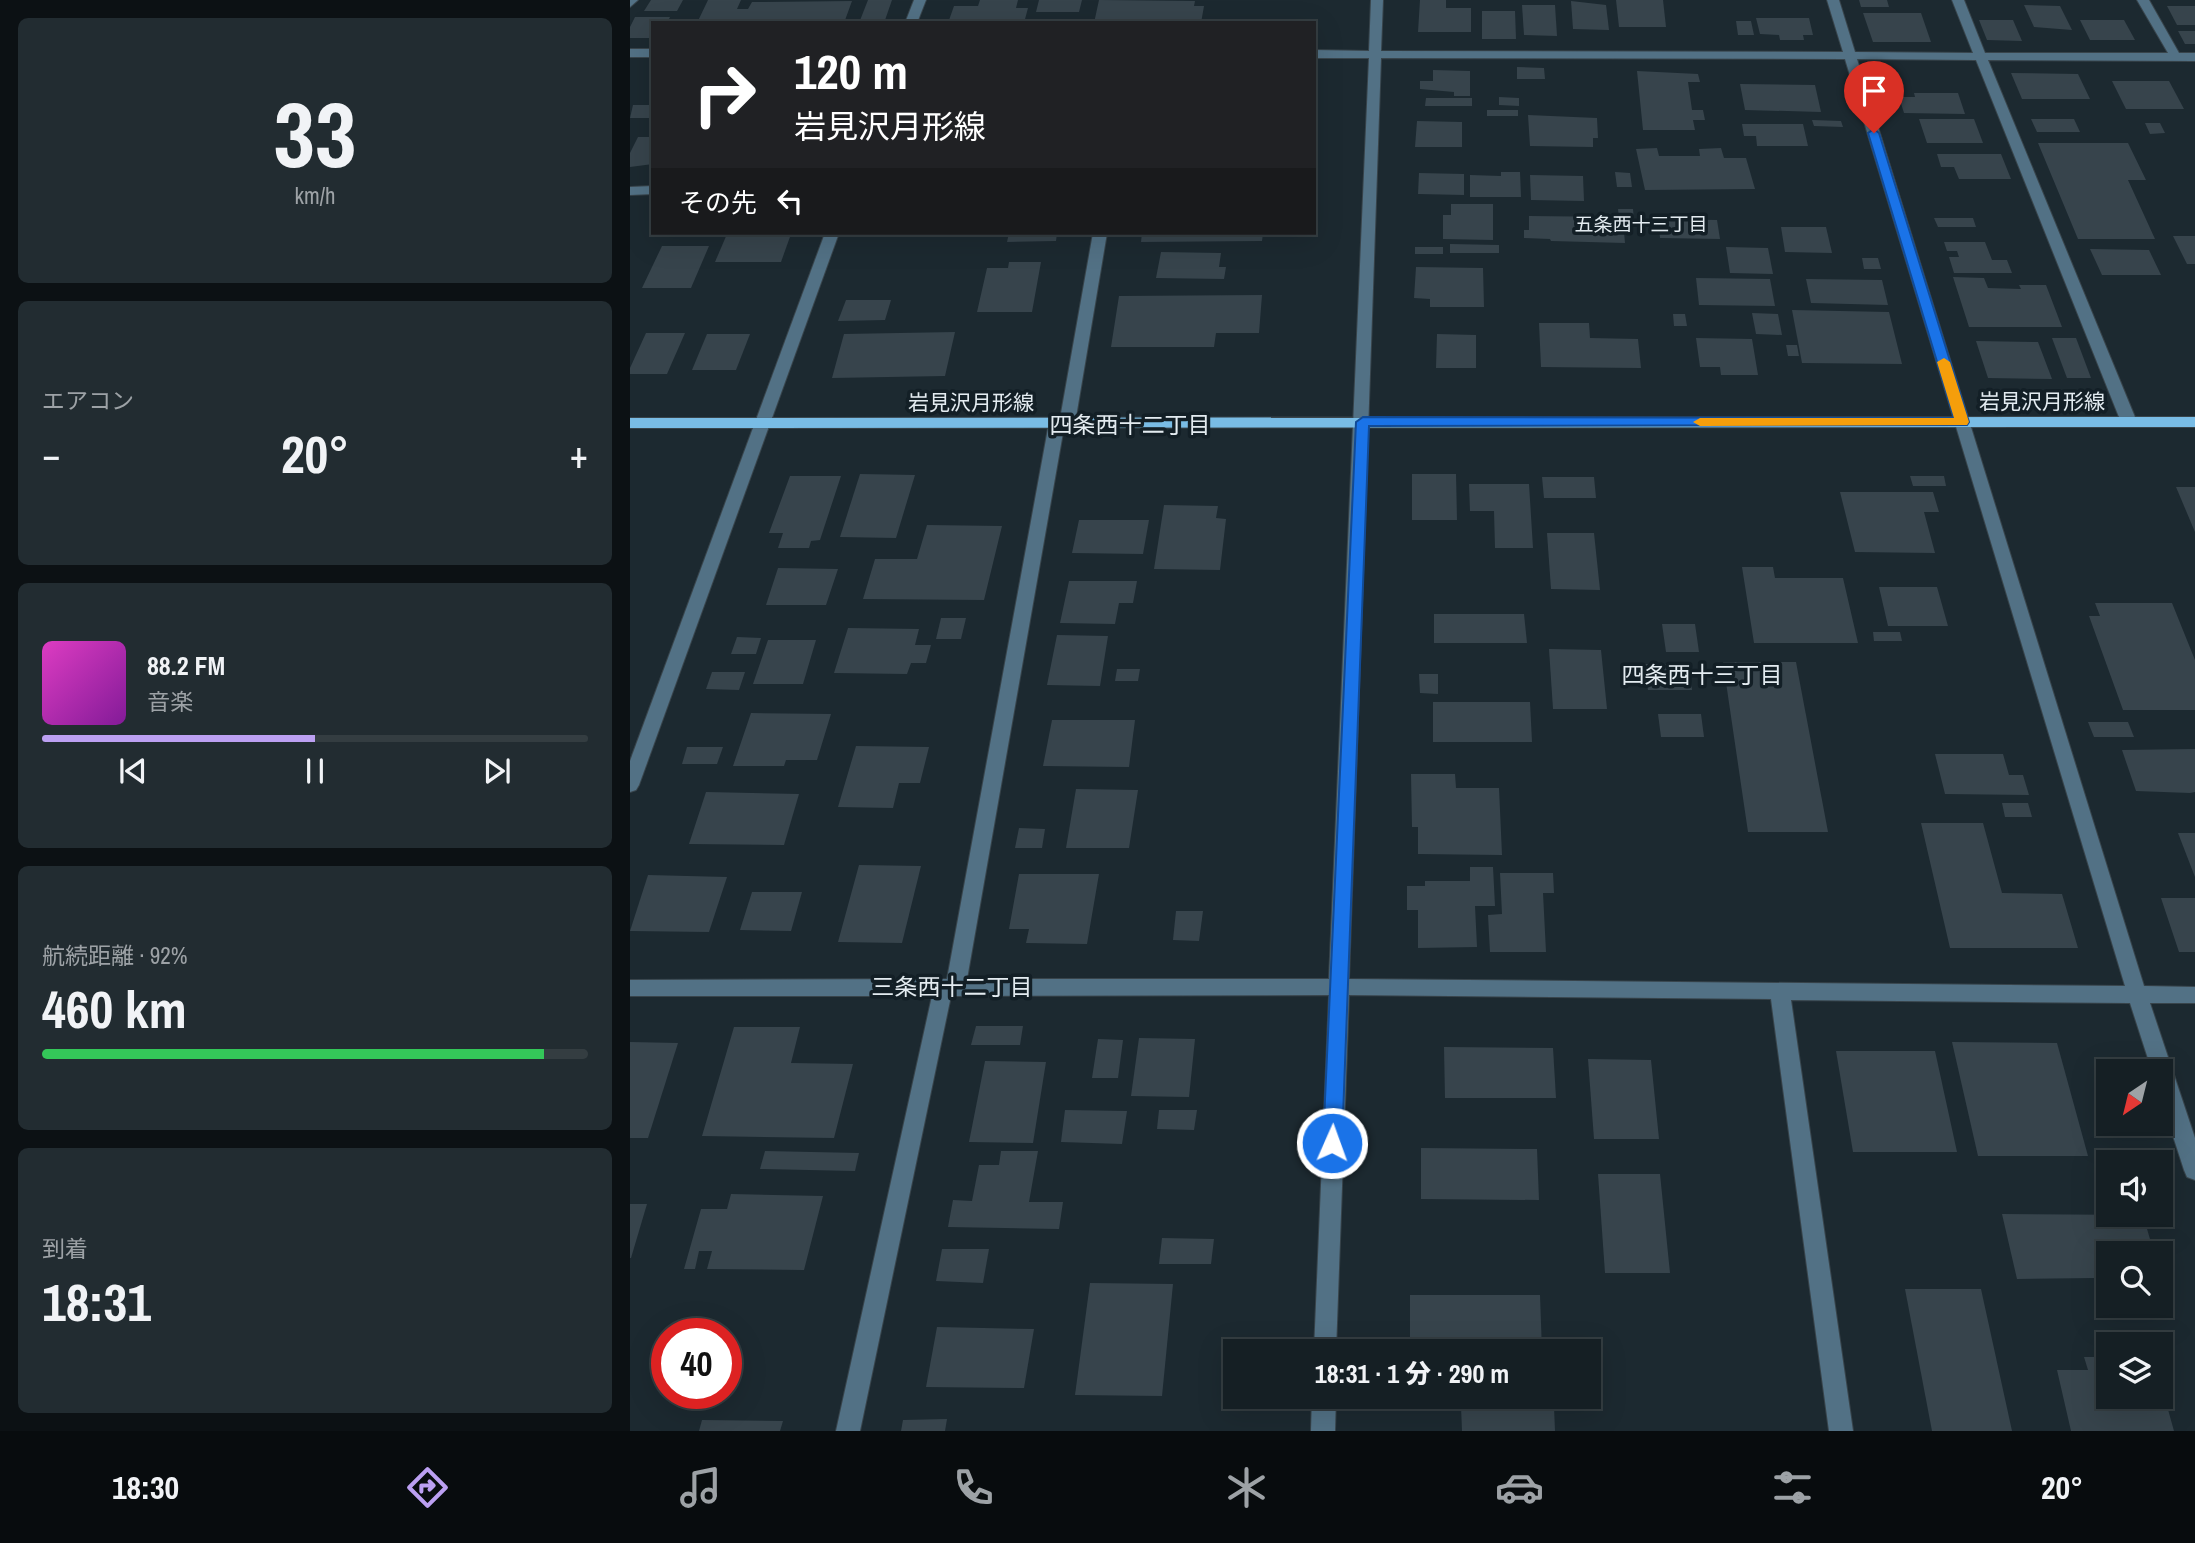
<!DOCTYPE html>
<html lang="ja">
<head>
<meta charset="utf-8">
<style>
  :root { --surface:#151f24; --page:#222c31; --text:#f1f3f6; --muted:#9da2a6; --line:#343d41; --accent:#bca0f2 }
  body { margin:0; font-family:"Archivo Narrow","Noto Sans JP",sans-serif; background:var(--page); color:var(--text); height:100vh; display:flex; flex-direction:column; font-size:26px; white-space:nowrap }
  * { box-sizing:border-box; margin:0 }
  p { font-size:23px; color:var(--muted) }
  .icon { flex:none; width:38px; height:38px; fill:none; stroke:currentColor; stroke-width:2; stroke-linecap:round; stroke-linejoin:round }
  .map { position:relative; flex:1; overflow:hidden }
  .sheet { display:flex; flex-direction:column; gap:18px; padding:18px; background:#0c1114; width:630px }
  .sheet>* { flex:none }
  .guide { position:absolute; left:21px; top:21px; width:665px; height:214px; border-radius:0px; box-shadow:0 7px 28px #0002,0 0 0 2px var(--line); background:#202124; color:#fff; overflow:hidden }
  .needle { width:46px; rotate:215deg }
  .controls { position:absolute; left:1466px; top:1059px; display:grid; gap:14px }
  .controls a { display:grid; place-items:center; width:77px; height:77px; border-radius:0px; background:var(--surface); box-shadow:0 7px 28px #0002,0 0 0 2px var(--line); font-size:35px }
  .speed { position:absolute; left:21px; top:1318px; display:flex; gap:14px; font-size:35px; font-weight:700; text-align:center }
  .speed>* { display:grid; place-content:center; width:91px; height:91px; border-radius:50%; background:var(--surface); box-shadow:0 7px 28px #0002,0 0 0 2px var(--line); line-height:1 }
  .speed .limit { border:10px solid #d22; background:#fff; color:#111 }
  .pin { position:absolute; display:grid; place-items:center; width:60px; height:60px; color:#fff; margin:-72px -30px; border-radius:50% 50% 50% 0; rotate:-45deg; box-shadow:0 0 7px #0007 }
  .pin .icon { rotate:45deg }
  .me { position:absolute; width:77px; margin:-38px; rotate:2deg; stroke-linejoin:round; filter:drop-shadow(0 0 5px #0008) }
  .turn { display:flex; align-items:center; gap:24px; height:147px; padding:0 28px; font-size:32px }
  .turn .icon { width:91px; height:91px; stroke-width:2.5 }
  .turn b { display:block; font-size:49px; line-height:60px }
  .then { display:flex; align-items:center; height:66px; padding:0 28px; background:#0003; gap:14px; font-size:26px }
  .big { font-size:52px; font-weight:800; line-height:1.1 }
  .sheet .card { flex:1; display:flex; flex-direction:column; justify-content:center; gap:10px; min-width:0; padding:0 24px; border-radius:10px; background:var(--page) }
  .sheet .dial { align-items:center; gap:0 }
  .dial b { font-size:91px; line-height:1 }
  .song { display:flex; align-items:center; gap:21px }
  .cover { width:84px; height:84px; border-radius:10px; background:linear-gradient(135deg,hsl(310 70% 55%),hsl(290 70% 35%)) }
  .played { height:7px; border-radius:4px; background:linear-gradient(90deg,var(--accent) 50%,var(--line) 50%) }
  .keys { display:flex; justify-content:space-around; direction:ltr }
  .heat { display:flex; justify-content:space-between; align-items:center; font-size:38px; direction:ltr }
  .charge { height:10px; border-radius:5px; background:linear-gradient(90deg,#34c759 92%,var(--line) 0) }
  .trip { position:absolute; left:593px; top:1339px; width:378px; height:70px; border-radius:0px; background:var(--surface); box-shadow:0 7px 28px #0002,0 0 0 2px var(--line); font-weight:800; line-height:70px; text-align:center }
  .tabs { display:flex; height:112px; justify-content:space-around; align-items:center; background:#080c0e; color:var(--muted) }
  .tabs .icon { width:49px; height:49px }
  .tabs .current { color:var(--accent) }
  .tabs b { font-size:32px; color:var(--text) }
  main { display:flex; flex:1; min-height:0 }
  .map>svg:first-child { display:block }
</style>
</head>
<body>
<main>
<section class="sheet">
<div class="card dial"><b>33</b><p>km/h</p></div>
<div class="card"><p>エアコン</p>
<div class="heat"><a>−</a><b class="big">20°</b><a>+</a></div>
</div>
<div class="card">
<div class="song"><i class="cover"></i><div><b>88.2 FM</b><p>音楽</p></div></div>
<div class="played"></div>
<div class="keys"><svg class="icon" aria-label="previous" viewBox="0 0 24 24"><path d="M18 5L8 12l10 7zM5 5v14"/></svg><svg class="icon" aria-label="pause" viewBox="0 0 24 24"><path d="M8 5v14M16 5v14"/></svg><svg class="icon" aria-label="next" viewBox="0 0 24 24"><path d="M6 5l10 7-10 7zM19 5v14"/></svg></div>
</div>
<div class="card"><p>航続距離 · 92%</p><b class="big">460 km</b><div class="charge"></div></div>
<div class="card"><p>到着</p><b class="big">18:31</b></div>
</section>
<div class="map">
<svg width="1565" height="1431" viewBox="0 0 1565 1431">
  <rect width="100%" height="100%" fill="#1c2930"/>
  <g fill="#37444c">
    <polygon points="21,0 53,0 47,11 14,11"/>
    <polygon points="78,0 111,0 107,9 118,9 122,2 222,1 214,23 67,23"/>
    <polygon points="238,0 262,0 254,23 229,23"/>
    <polygon points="350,0 388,0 386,8 398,8 394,23 318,23 324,6 348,6"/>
    <polygon points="409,0 452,0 449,12 406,12"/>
    <polygon points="469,0 565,1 564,6 574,6 571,23 464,23"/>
    <polygon points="790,0 816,0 816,8 841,8 841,32 788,32"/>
    <polygon points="986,0 1033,0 1036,27 989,27"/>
    <polygon points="1229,0 1257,0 1259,7 1231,7"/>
    <polygon points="941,1 976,5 979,30 943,29"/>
    <polygon points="892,5 925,5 927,36 894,35"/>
    <polygon points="1394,5 1430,6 1442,30 1404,27"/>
    <polygon points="1537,6 1565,6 1565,25 1547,25"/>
    <polygon points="852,11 885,11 886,39 852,39"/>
    <polygon points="1233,13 1291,13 1301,42 1243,42"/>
    <polygon points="5,17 40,17 37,23 23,23 23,38 0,38 0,27"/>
    <polygon points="1126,18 1179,18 1183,35 1173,35 1174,40 1150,40 1149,35 1130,34"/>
    <polygon points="1349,20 1383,20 1392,41 1357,40"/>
    <polygon points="1450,20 1494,20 1505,40 1460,40"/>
    <polygon points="1106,21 1121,21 1124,35 1108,35"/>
    <polygon points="1548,31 1565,31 1565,44 1555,44"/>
    <polygon points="887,67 914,68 915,79 887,79"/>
    <polygon points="803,70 840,71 840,96 824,96 824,92 790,89 790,81 803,81"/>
    <polygon points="1007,71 1068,74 1070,82 1058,82 1062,110 1073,110 1075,120 1063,120 1065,130 1013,130"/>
    <polygon points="1254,72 1268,72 1271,83 1258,83"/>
    <polygon points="1381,73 1448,74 1460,99 1392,99"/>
    <polygon points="1482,81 1539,81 1554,109 1496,109"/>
    <polygon points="1110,84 1185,85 1191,112 1115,110"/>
    <polygon points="1284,93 1328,93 1335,114 1274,113 1269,97 1285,97"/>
    <polygon points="869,97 889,98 889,106 869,105"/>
    <polygon points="796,98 842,98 842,106 795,106"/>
    <polygon points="3,105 23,105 23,118 0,118"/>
    <rect x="857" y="110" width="31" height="6"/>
    <polygon points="898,115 967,118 968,138 963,138 963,147 900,146"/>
    <polygon points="1289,119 1344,119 1353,143 1297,143"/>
    <polygon points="1401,119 1444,119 1450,132 1407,132"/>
    <polygon points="1182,120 1211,121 1213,127 1184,126"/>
    <polygon points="787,121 832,122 832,147 785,147"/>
    <polygon points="1515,123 1530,123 1535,133 1520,134"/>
    <polygon points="1112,124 1173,124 1178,146 1127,146 1126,136 1114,136"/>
    <polygon points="8,137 23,137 23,164 0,167 0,153"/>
    <polygon points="1408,143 1498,143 1516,180 1498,180 1525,239 1448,239"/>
    <polygon points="1027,148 1029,156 1070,156 1069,149 1091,148 1094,158 1116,158 1125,189 1015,190 1006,149"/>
    <polygon points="1307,154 1371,154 1381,179 1329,179 1324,167 1311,167"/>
    <polygon points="871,172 890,172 891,197 840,197 840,175 871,176"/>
    <polygon points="985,172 1000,173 1002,187 987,187"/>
    <polygon points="789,173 834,174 834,195 788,194"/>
    <polygon points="900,175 953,176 954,201 901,200"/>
    <polygon points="821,204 863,204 863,240 813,239 813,215 821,215"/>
    <polygon points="988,209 1003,209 1004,221 993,221 995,243 921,241 920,239 894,238 894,230 899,230 899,216 989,217"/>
    <polygon points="1304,218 1343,218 1346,227 1308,227"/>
    <polygon points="1028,219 1087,220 1090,239 1030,238"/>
    <polygon points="1151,227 1196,227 1202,253 1155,252"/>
    <polygon points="379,233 427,233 426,241 377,242"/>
    <polygon points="512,233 633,233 632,241 511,242"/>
    <polygon points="97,234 161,234 151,262 85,262"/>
    <polygon points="1543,236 1565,236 1565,264 1557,264"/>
    <polygon points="1314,242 1355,242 1362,260 1377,260 1382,273 1324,273 1319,257 1329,257 1327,251 1317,251"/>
    <polygon points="820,244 869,245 869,253 820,253"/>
    <polygon points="32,246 79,246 61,288 12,288"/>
    <rect x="785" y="247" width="28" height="7"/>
    <polygon points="1096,247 1138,248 1143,274 1100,273"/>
    <polygon points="1460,249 1519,250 1531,275 1472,275"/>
    <polygon points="531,252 591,253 589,267 596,267 594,279 526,278"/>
    <polygon points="1232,258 1248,258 1251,269 1234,269"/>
    <polygon points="379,262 411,262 402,312 347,312 357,268 378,268"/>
    <polygon points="786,267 853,268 854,307 800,307 800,299 784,298"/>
    <polygon points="1323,277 1354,278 1358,288 1391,289 1389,285 1416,285 1432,327 1339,327"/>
    <polygon points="1066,278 1140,279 1145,306 1069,305"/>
    <polygon points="1176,279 1252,280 1258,305 1181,303"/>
    <polygon points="632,295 629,333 586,333 584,347 481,347 489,296"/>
    <polygon points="216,300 261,300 255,320 208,321"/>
    <polygon points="1162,310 1259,312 1272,364 1172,363"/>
    <polygon points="1122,313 1148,314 1152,335 1126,334"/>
    <polygon points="1043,314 1055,314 1057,326 1044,326"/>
    <polygon points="909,323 959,323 960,338 1008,339 1011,368 911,367"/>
    <polygon points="325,332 315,376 202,378 214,334"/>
    <polygon points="16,333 55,333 37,374 0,374 0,368"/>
    <polygon points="77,334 120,334 106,370 62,370"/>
    <polygon points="807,334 846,335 846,368 806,368"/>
    <polygon points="1066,338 1122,339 1128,375 1091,375 1090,367 1070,367"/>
    <polygon points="1422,338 1446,338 1461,378 1437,378"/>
    <polygon points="1346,341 1408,342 1422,379 1358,378"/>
    <polygon points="1156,345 1167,345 1169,356 1158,356"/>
    <polygon points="230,474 285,475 266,538 210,537"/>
    <polygon points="782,474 826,474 827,520 782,520"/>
    <polygon points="160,476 211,476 190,540 181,541 179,548 148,548 153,533 139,533"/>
    <polygon points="1280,476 1314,476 1316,486 1283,486"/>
    <polygon points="912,477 964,477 966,498 914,498"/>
    <polygon points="839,484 899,484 903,548 865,548 864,511 840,511"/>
    <polygon points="1546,487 1565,487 1565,532"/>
    <polygon points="1210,492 1303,492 1309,512 1294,512 1305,553 1225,552"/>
    <polygon points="534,505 588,506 586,518 596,519 590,570 524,569"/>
    <polygon points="449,520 519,520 513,554 442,553"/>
    <polygon points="297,525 372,526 354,600 233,599 245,559 287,559"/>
    <polygon points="917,533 964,533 970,590 921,589"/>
    <polygon points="1112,567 1143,567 1145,578 1213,578 1228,643 1124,643"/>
    <polygon points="148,568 208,569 196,605 136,605"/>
    <polygon points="439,581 507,581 503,603 489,603 485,624 430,623"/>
    <polygon points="1249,587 1307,587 1318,626 1258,626"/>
    <polygon points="1465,603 1542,603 1565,660 1565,710 1493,710 1459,616 1470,616"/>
    <polygon points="804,614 894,614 897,643 804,643"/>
    <polygon points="311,618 336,618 331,639 306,639"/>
    <polygon points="1032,624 1065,624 1069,652 1036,652"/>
    <polygon points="218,628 289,629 285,645 301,645 296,663 281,663 277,674 204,673"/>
    <polygon points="1243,632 1270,632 1272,641 1244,641"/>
    <polygon points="427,635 478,636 470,686 417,685"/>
    <polygon points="107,637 131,638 126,654 101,654"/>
    <polygon points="138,640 186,640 173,684 123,684"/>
    <polygon points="919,649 971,650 977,709 923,709"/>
    <polygon points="1093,662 1166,662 1198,832 1118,832"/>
    <polygon points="1015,664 1059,664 1062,690 1018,690"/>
    <polygon points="487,669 510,669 508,681 485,681"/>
    <polygon points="82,672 115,672 109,690 76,689"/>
    <polygon points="789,674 808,674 808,694 790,693"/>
    <polygon points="803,702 900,702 902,742 803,742"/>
    <polygon points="121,713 201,714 187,760 156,760 154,766 103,766"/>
    <polygon points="1028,714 1071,714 1074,737 1031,737"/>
    <polygon points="422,720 505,720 499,767 413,766"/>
    <polygon points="1458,722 1498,722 1504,737 1464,737"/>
    <polygon points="226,746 299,747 290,783 269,783 263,808 208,807"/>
    <polygon points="57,747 93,747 87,764 52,764"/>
    <polygon points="1565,749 1565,792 1560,793 1506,791 1492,750"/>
    <polygon points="1305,754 1373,754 1379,775 1393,775 1399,795 1315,794"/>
    <polygon points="781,774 825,774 826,788 869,788 872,855 788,854 788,827 782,827"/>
    <polygon points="446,789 508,790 499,848 436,848"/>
    <polygon points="76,792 169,794 154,845 59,844"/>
    <polygon points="1372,803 1398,803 1402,817 1375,817"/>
    <polygon points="1291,823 1353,823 1372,893 1432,894 1448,948 1320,948"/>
    <polygon points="389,828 415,829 412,848 385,848"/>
    <polygon points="1548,833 1565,833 1565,877"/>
    <polygon points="229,865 291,866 272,943 208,942"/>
    <polygon points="840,867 863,867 865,906 845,906 847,947 788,948 788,910 777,910 777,886 795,886 795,881 840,881"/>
    <polygon points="870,873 923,873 924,893 913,893 916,952 860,952 858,915 872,914"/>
    <polygon points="389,874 469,874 457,944 396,943 399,929 379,929"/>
    <polygon points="18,875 97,877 79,932 0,931"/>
    <polygon points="122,892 172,892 161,931 110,930"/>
    <polygon points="1531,898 1565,898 1565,952 1549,952"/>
    <polygon points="546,911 573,911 569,941 543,940"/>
    <polygon points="346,1026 393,1026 390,1045 341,1045"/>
    <polygon points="104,1027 170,1027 161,1063 223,1064 204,1138 72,1136"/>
    <polygon points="509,1038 565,1039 559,1097 501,1096"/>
    <polygon points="468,1039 493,1040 488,1078 462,1078"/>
    <polygon points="0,1042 48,1043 18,1138 0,1138"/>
    <polygon points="1322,1042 1427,1043 1458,1156 1348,1156"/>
    <polygon points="814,1047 923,1048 926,1098 815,1098"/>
    <polygon points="1206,1051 1305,1051 1327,1152 1223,1152"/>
    <polygon points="958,1059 1021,1060 1029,1139 964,1139"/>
    <polygon points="355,1061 416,1062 403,1143 339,1142"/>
    <polygon points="435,1110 497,1111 492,1144 431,1142"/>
    <polygon points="529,1110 567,1110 564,1130 527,1129"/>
    <polygon points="791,1148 907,1149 909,1200 791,1199"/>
    <polygon points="135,1151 229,1153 225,1171 130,1169"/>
    <polygon points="371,1151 408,1151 399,1202 433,1202 429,1229 318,1227 323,1200 342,1201 349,1165 369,1165"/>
    <polygon points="968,1174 1030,1174 1040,1273 975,1273"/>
    <polygon points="101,1194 193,1196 174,1270 77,1269 82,1251 69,1251 65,1269 54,1269 71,1209 97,1209"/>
    <polygon points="0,1204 17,1204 1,1258 0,1258"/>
    <polygon points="1372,1214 1513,1215 1524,1253 1479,1253 1479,1306 1531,1306 1532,1282 1543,1320 1474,1319 1464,1278 1387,1279"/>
    <polygon points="532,1238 584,1239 581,1264 529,1264"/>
    <polygon points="312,1249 359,1249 353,1283 306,1281"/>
    <polygon points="460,1283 543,1284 532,1396 445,1395"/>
    <polygon points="1275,1289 1351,1289 1382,1431 1302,1431"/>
    <polygon points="780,1295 910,1295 912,1351 780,1351"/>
    <polygon points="307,1327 404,1329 394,1388 296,1387"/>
    <polygon points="1454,1357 1479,1357 1479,1396 1531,1396 1532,1388 1544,1431 1441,1431 1427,1370 1458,1370"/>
    <polygon points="831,1406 924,1407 925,1431 832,1431"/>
    <polygon points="317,1419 315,1431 271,1431 273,1420"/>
    <polygon points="72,1420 153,1421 150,1431 69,1431"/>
  </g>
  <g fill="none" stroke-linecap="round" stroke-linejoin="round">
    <g stroke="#38444b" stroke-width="2">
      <g id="minor">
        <polygon points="0,0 8,0 0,7"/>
        <polygon points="284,0 296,0 287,23 275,23"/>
        <path d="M741,0H753L751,51L1213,52L1197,0H1209L1225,52L1343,53L1322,0H1334L1355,53H1538L1507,0H1519L1549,53H1565V61L1358,60L1507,422L1499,427L1491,422L1346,60L1227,59L1514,986L1565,987V1003H1520L1565,1138V1180L1557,1177L1554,1170L1531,1099V1071H1522L1500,1003L1161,1000L1223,1431H1199L1141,999L719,995L706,1351H684L699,995L321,996L230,1431H206L302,996H0V980L317,979L419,423L422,420L430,419L463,233H477L445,423L442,426L434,427L337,979H699L739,58H684V50L739,51ZM751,58L1215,59L1495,986L719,979Z"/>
        <rect x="0" y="49" width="23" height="8"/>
        <polygon points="23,186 23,194 0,195 0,187"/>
        <polygon points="195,233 209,233 9,785 6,790 0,792 0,761"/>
        <polygon points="682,1396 706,1396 705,1431 681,1431"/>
      </g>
    </g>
    <g stroke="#38444b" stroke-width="2">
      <polygon id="major" points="1565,417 1565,427 0,428 0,418"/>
    </g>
    <use href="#minor" fill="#527185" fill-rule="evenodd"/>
    <use href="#major" fill="#79bce5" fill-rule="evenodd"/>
  </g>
  <polygon fill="#1a73e8" stroke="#114b97" stroke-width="2" points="1244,129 1249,133 1339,422 1337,425 739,426 712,1143 709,1149 702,1152 696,1149 693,1143 726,422 733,417 1324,418 1238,133"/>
  <polygon fill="#f59e0b" points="1314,358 1320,362 1339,422 1337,425 1070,426 1063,422 1070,418 1324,418 1307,362"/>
  <g text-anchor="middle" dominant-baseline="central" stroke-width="7" stroke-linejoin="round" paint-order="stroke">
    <g font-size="19" fill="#e3ebf0" stroke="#131f26">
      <text x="1011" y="224">五条西十三丁目</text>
    </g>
    <g font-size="21" fill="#e3ebf0" stroke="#131f26">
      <text x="1412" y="401">岩見沢月形線</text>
      <text x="341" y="402">岩見沢月形線</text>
    </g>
    <g font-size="23" fill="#e3ebf0" stroke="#131f26">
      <text x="500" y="424">四条西十二丁目</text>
      <text x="1072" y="674">四条西十三丁目</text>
      <text x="322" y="986">三条西十二丁目</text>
    </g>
  </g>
</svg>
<div class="controls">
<a><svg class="needle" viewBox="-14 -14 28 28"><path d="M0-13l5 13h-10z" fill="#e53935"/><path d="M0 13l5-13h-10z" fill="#9da2a6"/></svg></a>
<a><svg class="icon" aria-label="sound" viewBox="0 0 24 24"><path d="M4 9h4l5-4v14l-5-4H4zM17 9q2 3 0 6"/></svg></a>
<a><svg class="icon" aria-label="search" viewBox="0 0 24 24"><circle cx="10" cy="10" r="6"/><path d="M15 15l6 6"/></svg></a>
<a><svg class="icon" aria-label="layers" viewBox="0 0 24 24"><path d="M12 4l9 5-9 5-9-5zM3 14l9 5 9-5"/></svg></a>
</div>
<div class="speed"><div class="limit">40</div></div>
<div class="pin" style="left:1244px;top:133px;background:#d93025"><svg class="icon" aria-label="arrive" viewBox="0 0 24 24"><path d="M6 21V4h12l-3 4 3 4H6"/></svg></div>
<svg class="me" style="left:702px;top:1143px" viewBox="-20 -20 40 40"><circle r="17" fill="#1a73e8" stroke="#fff" stroke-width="3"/><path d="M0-11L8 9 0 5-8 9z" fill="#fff"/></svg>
<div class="trip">18:31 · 1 分 · 290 m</div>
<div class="guide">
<div class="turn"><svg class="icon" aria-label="right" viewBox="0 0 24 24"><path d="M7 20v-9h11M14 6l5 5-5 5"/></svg><div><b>120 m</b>岩見沢月形線</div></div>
<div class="then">その先<svg class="icon" aria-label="left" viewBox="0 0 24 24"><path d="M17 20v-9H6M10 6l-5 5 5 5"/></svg></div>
</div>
</div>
</main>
<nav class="tabs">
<b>18:30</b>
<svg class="icon current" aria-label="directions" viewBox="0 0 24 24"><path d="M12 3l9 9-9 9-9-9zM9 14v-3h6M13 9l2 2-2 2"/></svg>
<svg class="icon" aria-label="music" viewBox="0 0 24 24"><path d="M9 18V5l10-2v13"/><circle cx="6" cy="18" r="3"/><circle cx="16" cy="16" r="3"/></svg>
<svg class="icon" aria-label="phone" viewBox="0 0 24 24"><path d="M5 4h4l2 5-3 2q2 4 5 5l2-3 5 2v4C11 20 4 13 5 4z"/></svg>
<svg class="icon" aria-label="climate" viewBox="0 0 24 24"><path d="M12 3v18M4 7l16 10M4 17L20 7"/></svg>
<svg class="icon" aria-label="car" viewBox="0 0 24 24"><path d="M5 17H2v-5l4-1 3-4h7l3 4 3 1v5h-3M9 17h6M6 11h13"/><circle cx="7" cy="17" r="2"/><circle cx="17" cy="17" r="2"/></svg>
<svg class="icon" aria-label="filters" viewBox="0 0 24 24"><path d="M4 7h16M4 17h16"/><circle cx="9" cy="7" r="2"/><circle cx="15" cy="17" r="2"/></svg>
<b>20°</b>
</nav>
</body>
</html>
